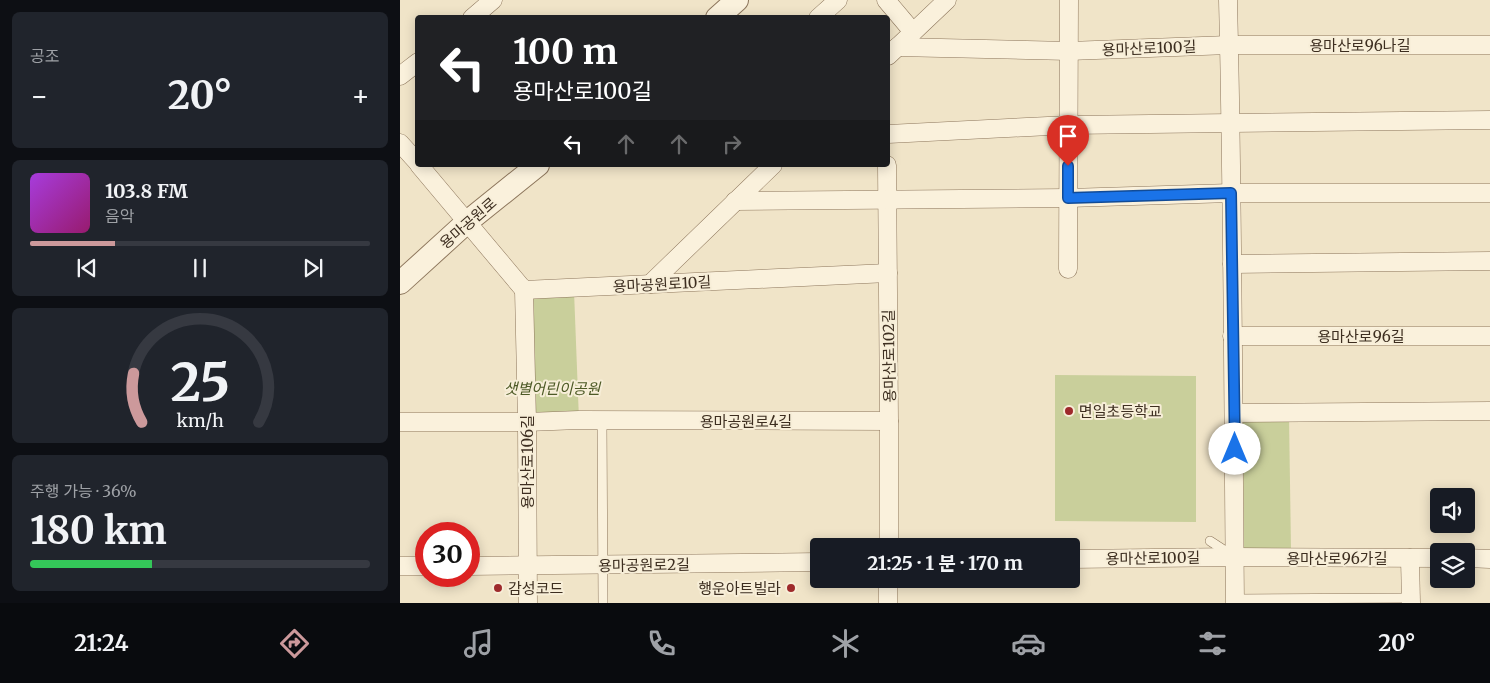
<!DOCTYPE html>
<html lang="ko">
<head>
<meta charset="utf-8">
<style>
  :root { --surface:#171b24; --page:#20242c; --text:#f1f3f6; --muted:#9ea1a6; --line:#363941; --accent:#cc999b }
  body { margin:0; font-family:Merriweather,"Noto Sans KR",serif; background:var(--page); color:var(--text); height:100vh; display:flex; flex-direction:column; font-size:19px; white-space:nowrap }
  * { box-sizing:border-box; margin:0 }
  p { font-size:16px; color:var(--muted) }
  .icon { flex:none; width:28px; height:28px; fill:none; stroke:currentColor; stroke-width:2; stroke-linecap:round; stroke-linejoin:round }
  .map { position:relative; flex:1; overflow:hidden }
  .panel { display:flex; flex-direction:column; gap:12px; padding:12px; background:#0d0f14; width:400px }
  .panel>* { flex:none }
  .guide { position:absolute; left:15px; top:15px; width:475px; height:152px; border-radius:5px; box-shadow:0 2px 12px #0003; background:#202124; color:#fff; overflow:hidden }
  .controls { position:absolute; left:1030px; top:488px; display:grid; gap:10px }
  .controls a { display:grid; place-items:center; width:45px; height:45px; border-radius:5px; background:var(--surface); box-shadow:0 2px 12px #0003; font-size:25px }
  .speed { position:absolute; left:15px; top:522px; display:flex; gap:10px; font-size:25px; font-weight:700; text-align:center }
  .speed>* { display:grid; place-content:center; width:65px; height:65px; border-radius:50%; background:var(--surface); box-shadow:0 2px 12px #0003; line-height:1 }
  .speed .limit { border:8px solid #d22; background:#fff; color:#111 }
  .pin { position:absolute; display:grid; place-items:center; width:42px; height:42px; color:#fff; margin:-51px -21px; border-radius:50% 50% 50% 0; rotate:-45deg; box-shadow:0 0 5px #0007 }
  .pin .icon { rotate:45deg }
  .me { position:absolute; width:55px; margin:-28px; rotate:0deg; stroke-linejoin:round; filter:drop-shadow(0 0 4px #0008) }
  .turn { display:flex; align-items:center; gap:18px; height:105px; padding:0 15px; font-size:22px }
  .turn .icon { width:65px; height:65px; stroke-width:2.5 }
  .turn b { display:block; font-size:35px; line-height:42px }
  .lanes { display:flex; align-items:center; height:48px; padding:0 15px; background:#0003; justify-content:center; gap:25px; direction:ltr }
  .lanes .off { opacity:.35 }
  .big { font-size:38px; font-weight:700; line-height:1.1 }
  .panel .card { flex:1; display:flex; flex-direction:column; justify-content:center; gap:8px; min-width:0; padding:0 18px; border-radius:8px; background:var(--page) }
  .panel .dial { align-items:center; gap:0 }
  .dial svg { height:130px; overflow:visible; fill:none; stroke:var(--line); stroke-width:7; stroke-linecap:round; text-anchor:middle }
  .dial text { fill:var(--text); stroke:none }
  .song { display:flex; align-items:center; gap:15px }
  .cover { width:60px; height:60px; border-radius:8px; background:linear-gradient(135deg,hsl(280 70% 55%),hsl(320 70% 35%)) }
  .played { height:5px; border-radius:2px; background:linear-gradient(90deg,var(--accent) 25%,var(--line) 25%) }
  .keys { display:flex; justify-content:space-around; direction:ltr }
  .heat { display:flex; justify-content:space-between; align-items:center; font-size:28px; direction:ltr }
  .charge { height:8px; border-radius:4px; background:linear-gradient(90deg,#34c759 36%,var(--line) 0) }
  .trip { position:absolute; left:410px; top:538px; width:270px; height:50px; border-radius:5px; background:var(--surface); box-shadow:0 2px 12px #0003; font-weight:700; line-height:50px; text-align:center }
  .tabs { display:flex; height:80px; justify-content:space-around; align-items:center; background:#090b0e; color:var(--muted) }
  .tabs .icon { width:35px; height:35px }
  .tabs .selected { color:var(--accent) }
  .tabs b { font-size:22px; color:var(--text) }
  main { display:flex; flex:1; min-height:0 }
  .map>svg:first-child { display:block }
</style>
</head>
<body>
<main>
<section class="panel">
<div class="card"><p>공조</p>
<div class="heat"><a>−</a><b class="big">20°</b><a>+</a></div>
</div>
<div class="card">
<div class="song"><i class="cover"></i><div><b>103.8 FM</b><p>음악</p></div></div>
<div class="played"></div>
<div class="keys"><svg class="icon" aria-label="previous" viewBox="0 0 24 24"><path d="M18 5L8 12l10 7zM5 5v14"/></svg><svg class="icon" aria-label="pause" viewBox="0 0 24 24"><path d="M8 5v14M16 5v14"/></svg><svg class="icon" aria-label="next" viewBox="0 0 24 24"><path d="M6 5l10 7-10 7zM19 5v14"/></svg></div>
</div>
<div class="card dial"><svg viewBox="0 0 100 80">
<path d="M14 69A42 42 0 1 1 86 69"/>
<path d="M14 69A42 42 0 0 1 9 39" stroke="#cc999b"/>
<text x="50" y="56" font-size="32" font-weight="700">25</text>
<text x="50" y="72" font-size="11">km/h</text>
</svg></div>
<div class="card"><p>주행 가능 · 36%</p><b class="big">180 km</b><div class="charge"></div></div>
</section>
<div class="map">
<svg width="1090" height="603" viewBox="0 0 1090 603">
  <rect width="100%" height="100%" fill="#f0e4c8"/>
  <g fill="#c9cf9b">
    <polygon points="174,291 179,420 127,420 124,292"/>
    <polygon points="655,375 796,376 796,522 655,521"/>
    <polygon points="889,416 891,549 844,549 843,417"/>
  </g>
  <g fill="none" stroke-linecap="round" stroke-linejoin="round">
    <g stroke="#8d765c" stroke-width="10">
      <g id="service">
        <polyline points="202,420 203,603"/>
        <polyline points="810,541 830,554"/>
        <polyline points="835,599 1011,598"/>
      </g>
    </g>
    <g stroke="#8d765c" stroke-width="19">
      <g id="minor">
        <polyline points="486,0 513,32"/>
        <path d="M828,0C833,201 833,402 835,603"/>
        <polyline points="72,18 93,0"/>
        <polyline points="418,18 438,0"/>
        <polyline points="497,47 669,51 829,45 1090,45"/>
        <polyline points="488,56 547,0"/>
        <polyline points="0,76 18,62"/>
        <polyline points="488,134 669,125 1090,120"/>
        <polyline points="0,143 18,163"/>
        <polyline points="19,165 124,290 488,273"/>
        <polyline points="487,165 489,421 489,546"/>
        <polyline points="335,201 668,198 831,193 1090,193"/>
        <polyline points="832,264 1090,261"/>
        <polyline points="668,269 669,0"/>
        <polyline points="250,284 373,165"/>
        <polyline points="124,290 127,422 128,603"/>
        <polyline points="832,336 1090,336"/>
        <polyline points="835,413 1090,411"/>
        <polyline points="0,422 127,422 179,420 489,421"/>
        <polyline points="1010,558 1011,603"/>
        <polyline points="1066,558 1090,559"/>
        <polyline points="671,559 835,557 1039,558"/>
        <polyline points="0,566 26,566"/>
        <polyline points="69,566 419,562"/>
        <polyline points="488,603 488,579"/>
      </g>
    </g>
    <g stroke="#8d765c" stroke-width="24">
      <g id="tertiary">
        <polyline points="317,18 337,0"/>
        <polyline points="0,283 67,222 138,165"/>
      </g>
    </g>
    <use href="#service" stroke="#faf1dc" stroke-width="9"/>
    <use href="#minor" stroke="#faf1dc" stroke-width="18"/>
    <use href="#tertiary" stroke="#faf1dc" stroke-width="22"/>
  </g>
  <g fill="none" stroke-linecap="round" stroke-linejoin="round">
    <g stroke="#114b97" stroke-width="12">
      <polyline id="route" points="668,166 668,198 831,193 835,449"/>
    </g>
    <use href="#route" stroke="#1a73e8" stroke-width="9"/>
  </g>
  <g fill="#9e2a2b" stroke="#f7eed8" stroke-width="2">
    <circle cx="669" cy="411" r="5"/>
    <circle cx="98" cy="588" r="5"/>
    <circle cx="391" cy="588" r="5"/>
  </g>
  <g text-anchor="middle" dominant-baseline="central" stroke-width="4" stroke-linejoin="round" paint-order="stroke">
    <g font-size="15" fill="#3d2e20" stroke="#f7eed8">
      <text x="960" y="45">용마산로96나길</text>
      <text transform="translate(749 48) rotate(-2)">용마산로100길</text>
      <text transform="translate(68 223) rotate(-41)">용마공원로</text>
      <text transform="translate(262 284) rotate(-3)">용마공원로10길</text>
      <text x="961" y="336">용마산로96길</text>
      <text transform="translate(489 356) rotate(-91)">용마산로102길</text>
      <text x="346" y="421">용마공원로4길</text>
      <text transform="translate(127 462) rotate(-90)">용마산로106길</text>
      <text transform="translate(753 558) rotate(-1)">용마산로100길</text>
      <text x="937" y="558">용마산로96가길</text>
      <text transform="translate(244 565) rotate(-1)">용마공원로2길</text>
    </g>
    <g font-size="15" font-style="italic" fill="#4d5a26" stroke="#f7eed8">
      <text x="152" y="388">샛별어린이공원</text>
    </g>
    <g font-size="15" fill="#3d2e20" stroke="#f7eed8" text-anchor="start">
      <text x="679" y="411">면일초등학교</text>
      <text x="108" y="588">감성코드</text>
      <text x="381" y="588" text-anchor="end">행운아트빌라</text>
    </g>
  </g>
</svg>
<div class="controls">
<a><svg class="icon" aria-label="sound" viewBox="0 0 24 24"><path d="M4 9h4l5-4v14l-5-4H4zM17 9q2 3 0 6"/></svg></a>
<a><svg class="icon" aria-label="layers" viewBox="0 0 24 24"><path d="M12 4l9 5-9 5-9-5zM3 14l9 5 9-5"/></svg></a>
</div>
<div class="speed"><div class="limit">30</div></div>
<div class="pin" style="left:668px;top:166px;background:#d93025"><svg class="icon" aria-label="arrive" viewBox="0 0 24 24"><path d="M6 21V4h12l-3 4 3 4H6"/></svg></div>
<svg class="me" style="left:835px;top:449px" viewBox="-20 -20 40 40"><circle r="19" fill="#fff"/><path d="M0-13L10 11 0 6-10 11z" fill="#1a73e8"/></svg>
<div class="trip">21:25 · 1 분 · 170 m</div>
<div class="guide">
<div class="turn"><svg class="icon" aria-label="left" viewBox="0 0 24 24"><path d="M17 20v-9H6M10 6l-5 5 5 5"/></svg><div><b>100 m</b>용마산로100길</div></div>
<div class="lanes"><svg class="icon" aria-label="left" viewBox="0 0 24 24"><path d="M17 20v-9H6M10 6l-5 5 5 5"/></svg><svg class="icon off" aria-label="ahead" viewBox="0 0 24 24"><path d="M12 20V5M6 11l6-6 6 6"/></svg><svg class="icon off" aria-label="ahead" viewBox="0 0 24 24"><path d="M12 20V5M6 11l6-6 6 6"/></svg><svg class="icon off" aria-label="right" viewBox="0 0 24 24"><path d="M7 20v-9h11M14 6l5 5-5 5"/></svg></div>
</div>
</div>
</main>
<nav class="tabs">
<b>21:24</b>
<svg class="icon selected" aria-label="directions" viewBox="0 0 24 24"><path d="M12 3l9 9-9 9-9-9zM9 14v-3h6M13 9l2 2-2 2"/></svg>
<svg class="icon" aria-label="music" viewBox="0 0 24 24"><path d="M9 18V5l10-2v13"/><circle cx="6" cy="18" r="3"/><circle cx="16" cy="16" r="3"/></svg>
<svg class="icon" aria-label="phone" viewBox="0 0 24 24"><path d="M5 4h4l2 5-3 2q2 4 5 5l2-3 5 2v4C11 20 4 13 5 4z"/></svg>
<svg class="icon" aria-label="climate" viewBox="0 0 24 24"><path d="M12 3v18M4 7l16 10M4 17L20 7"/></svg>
<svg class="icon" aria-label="car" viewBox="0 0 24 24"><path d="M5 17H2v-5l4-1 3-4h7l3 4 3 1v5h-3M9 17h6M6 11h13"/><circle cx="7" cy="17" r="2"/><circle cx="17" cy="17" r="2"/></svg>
<svg class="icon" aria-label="filters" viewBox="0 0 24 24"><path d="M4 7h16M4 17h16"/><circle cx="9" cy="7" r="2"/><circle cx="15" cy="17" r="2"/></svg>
<b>20°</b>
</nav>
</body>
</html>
